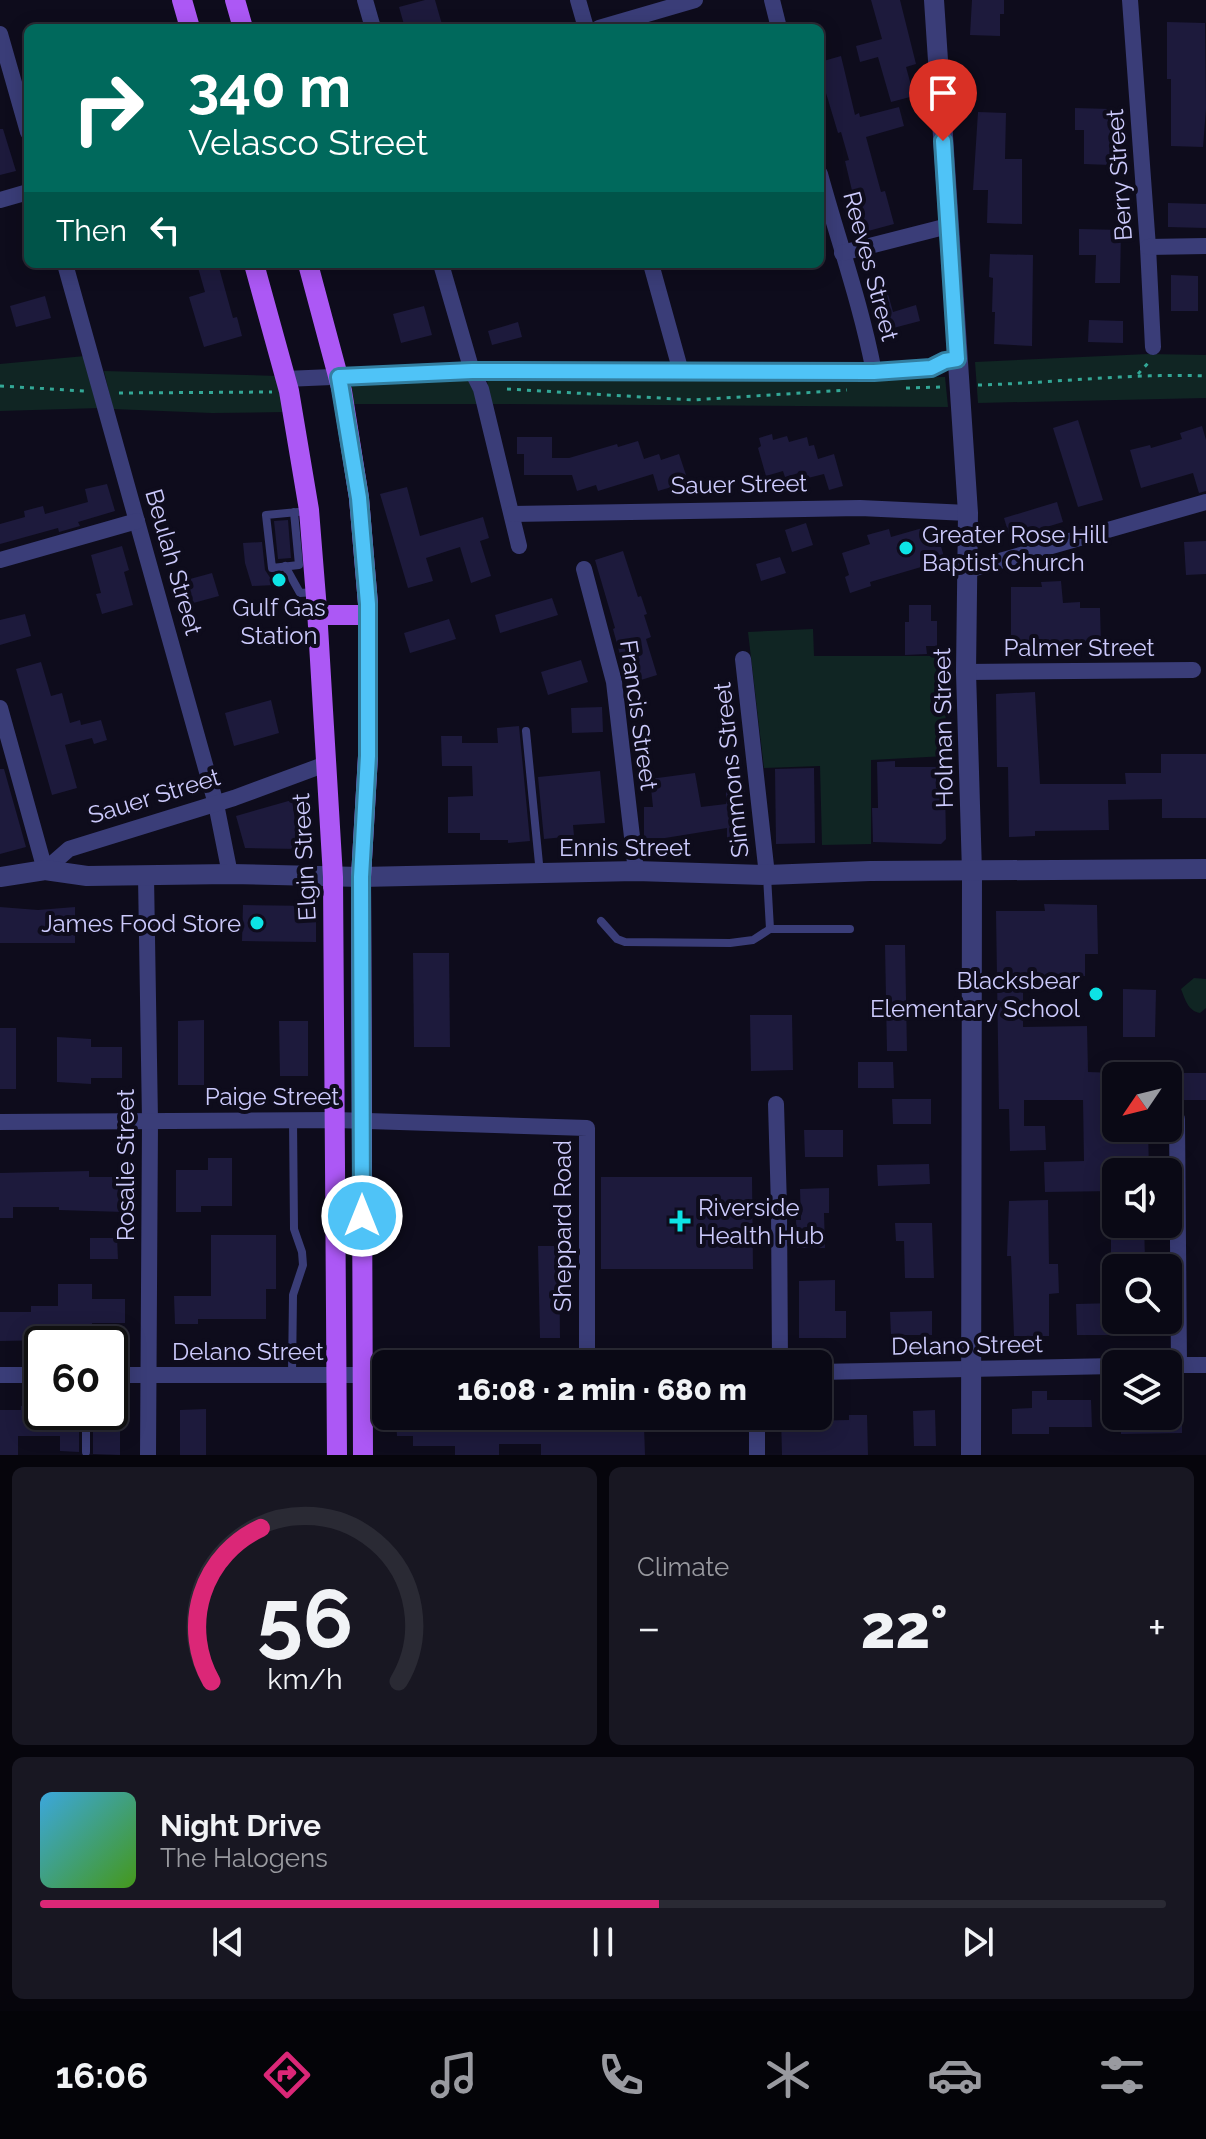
<!DOCTYPE html>
<html lang="en">
<head>
<meta charset="utf-8">
<style>
  :root { --surface:#0a0915; --page:#181722; --text:#f1f3f6; --muted:#999aa0; --line:#2a2a34; --accent:#db2777 }
  body { margin:0; font-family:Raleway,sans-serif; background:var(--page); color:var(--text); height:100vh; display:flex; flex-direction:column; font-size:30px; white-space:nowrap }
  * { box-sizing:border-box; margin:0 }
  p { font-size:26px; color:var(--muted) }
  .icon { flex:none; width:44px; height:44px; fill:none; stroke:currentColor; stroke-width:2; stroke-linecap:round; stroke-linejoin:round }
  .map { position:relative; height:1455px; overflow:hidden }
  .details { display:flex; flex-direction:column; gap:12px; padding:12px; background:#06050c; flex:1 }
  .details>* { flex:none }
  .guide { position:absolute; left:24px; top:24px; width:800px; height:244px; border-radius:12px; box-shadow:0 4px 20px #0003,0 0 0 2px var(--line); background:#00695c; color:#fff; overflow:hidden }
  .needle { width:52px; rotate:235deg }
  .fabs { position:absolute; left:1102px; top:1062px; display:grid; gap:16px }
  .fabs a { display:grid; place-items:center; width:80px; height:80px; border-radius:12px; background:var(--surface); box-shadow:0 4px 20px #0003,0 0 0 2px var(--line); font-size:40px }
  .speed { position:absolute; left:24px; top:1326px; display:flex; gap:16px; font-size:40px; font-weight:700; text-align:center }
  .speed>* { display:grid; place-content:center; width:104px; height:104px; border-radius:50%; background:var(--surface); box-shadow:0 4px 20px #0003,0 0 0 2px var(--line); line-height:1 }
  .speed .limit { border:4px solid #111; border-radius:12px; background:#fff; color:#111 }
  .pin { position:absolute; display:grid; place-items:center; width:68px; height:68px; color:#fff; margin:-82px -34px; border-radius:50% 50% 50% 0; rotate:-45deg; box-shadow:0 0 8px #0007 }
  .pin .icon { rotate:45deg }
  .me { position:absolute; width:88px; margin:-44px; rotate:0deg; stroke-linejoin:round; filter:drop-shadow(0 0 6px #0008) }
  .turn { display:flex; align-items:center; gap:28px; height:168px; padding:0 32px; font-size:36px }
  .turn .icon { width:104px; height:104px; stroke-width:2.5 }
  .turn b { display:block; font-size:56px; line-height:68px }
  .then { display:flex; align-items:center; height:76px; padding:0 32px; background:#0003; gap:16px; font-size:30px }
  .big { font-size:60px; font-weight:800; line-height:1.1 }
  .details .widget { flex:1; display:flex; flex-direction:column; justify-content:center; gap:12px; min-width:0; padding:0 28px; border-radius:12px; background:var(--page) }
  .details .dial { align-items:center; gap:0 }
  .dial svg { height:208px; overflow:visible; fill:none; stroke:var(--line); stroke-width:7; stroke-linecap:round; text-anchor:middle }
  .dial text { fill:var(--text); stroke:none }
  .song { display:flex; align-items:center; gap:24px }
  .cover { width:96px; height:96px; border-radius:12px; background:linear-gradient(135deg,hsl(200 70% 55%),hsl(100 70% 35%)) }
  .played { height:8px; border-radius:4px; background:linear-gradient(90deg,var(--accent) 55%,var(--line) 55%) }
  .keys { display:flex; justify-content:space-around; direction:ltr }
  .heat { display:flex; justify-content:space-between; align-items:center; font-size:44px; direction:ltr }
  .details .tiles { flex:1; display:grid; gap:12px; grid-template-columns:1fr 1fr }
  .widget:last-child { grid-column:span 2 }
  .trip { position:absolute; left:372px; top:1350px; width:460px; height:80px; border-radius:12px; background:var(--surface); box-shadow:0 4px 20px #0003,0 0 0 2px var(--line); font-weight:800; line-height:80px; text-align:center }
  .dock { display:flex; height:128px; justify-content:space-around; align-items:center; background:#040408; color:var(--muted) }
  .dock .icon { width:56px; height:56px }
  .dock .selected { color:var(--accent) }
  .dock b { font-size:36px; color:var(--text) }
  .map>svg:first-child { display:block }
</style>
</head>
<body>
<div class="map">
<svg width="1206" height="1455" viewBox="0 0 1206 1455">
  <rect width="100%" height="100%" fill="#0e0c1c"/>
  <g fill="#102523">
    <polygon points="1148,354 1206,355 1206,398 978,403 975,362"/>
    <polygon points="85,356 100,408 0,411 0,364"/>
    <polygon points="104,371 278,376 286,412 212,413 113,409"/>
    <polygon points="945,377 948,407 491,404 487,380"/>
    <polygon points="471,380 479,404 353,404 350,381"/>
    <polygon points="813,629 814,656 945,656 946,756 871,760 871,844 822,845 820,766 764,768 748,632"/>
    <path d="M1194,978L1206,979V1008L1200,1013C1188,1011 1185,999 1181,989Z"/>
  </g>
  <g fill="#1d1a3c">
    <polygon points="425,0 435,0 443,28 405,28 399,7"/>
    <polygon points="871,0 900,0 916,64 906,67 914,96 891,102 878,57 860,62 856,46 882,39"/>
    <polygon points="972,0 1004,0 1004,14 1000,14 1000,36 970,35"/>
    <polygon points="1167,22 1205,23 1206,108 1203,147 1171,146 1171,79 1167,79"/>
    <polygon points="841,56 855,115 859,113 860,117 899,107 904,126 866,137 881,192 885,191 894,224 857,234 848,201 854,199 845,161 849,160 841,132 838,133 820,73 820,62"/>
    <polygon points="1075,108 1110,109 1111,165 1084,164 1084,130 1075,130"/>
    <polygon points="978,112 1006,113 1005,159 1022,159 1022,224 987,223 988,190 973,190"/>
    <polygon points="0,129 3,129 16,171 0,175"/>
    <polygon points="1168,203 1206,204 1206,228 1168,227"/>
    <polygon points="1079,229 1121,230 1120,283 1095,283 1096,255 1079,255"/>
    <polygon points="990,254 1033,255 1032,346 994,344 995,312 992,312 993,278 989,277"/>
    <polygon points="197,264 218,264 233,318 237,317 242,336 204,347 189,297 205,292"/>
    <polygon points="1171,275 1198,276 1198,311 1171,311"/>
    <polygon points="886,287 893,312 916,305 920,321 882,331 871,291"/>
    <polygon points="45,296 51,318 16,327 10,306"/>
    <polygon points="424,306 432,335 401,343 393,314"/>
    <polygon points="1089,320 1123,321 1123,343 1088,342"/>
    <polygon points="518,322 522,337 492,345 488,331"/>
    <polygon points="1078,420 1103,500 1078,507 1053,428"/>
    <polygon points="1202,426 1206,440 1206,491 1199,493 1193,473 1141,488 1130,450 1150,445 1151,448 1182,439 1180,433"/>
    <polygon points="772,434 773,440 787,436 789,442 807,437 809,446 814,445 818,459 834,454 843,486 829,490 824,474 804,479 802,472 785,477 783,471 766,476 758,448 761,446 759,438"/>
    <polygon points="517,437 552,437 552,458 569,458 617,444 618,447 638,441 644,459 659,454 661,460 679,454 690,487 676,491 675,486 658,491 653,474 598,491 596,485 577,491 572,475 524,475 524,454 517,454"/>
    <polygon points="107,484 115,511 78,522 80,526 59,532 58,528 0,544 0,524 25,517 24,511 43,506 45,514 88,502 85,489"/>
    <polygon points="407,487 420,536 483,517 489,538 480,541 491,576 471,583 460,547 426,558 433,581 408,588 380,494"/>
    <polygon points="1057,502 1063,522 1010,538 1004,518"/>
    <polygon points="288,520 291,558 278,559 274,521"/>
    <polygon points="806,523 813,545 792,552 785,530"/>
    <polygon points="926,527 929,536 937,533 945,560 870,582 871,586 850,593 845,577 849,575 842,553 870,544 867,535 889,529 891,537"/>
    <polygon points="1206,541 1206,574 1186,575 1184,542"/>
    <polygon points="262,542 265,570 275,585 252,586 245,563 243,543"/>
    <polygon points="122,546 129,570 124,572 133,605 102,614 96,594 101,593 91,555"/>
    <polygon points="623,551 638,597 641,596 647,614 644,615 651,637 646,639 657,675 628,684 613,629 615,628 595,560"/>
    <polygon points="780,557 786,573 761,581 756,564"/>
    <polygon points="212,573 219,596 186,605 179,582"/>
    <polygon points="1061,581 1063,603 1080,602 1080,608 1100,608 1101,646 1065,646 1065,644 1036,646 1036,649 1011,649 1011,587 1042,587 1041,582"/>
    <polygon points="552,598 558,615 500,633 495,615"/>
    <polygon points="909,605 931,605 931,621 937,621 937,646 926,646 927,654 905,655 905,622 909,622"/>
    <polygon points="25,614 31,636 0,645 0,620"/>
    <polygon points="449,619 456,639 410,653 404,633"/>
    <polygon points="581,660 588,682 548,695 541,672"/>
    <polygon points="41,662 51,696 62,693 70,723 80,720 81,725 101,720 107,740 94,744 92,738 65,745 77,788 52,795 16,669"/>
    <polygon points="1035,692 1040,784 1126,784 1125,773 1161,773 1161,754 1206,754 1206,818 1162,818 1162,799 1108,800 1109,830 1035,831 1035,836 1009,837 1008,767 997,767 996,694"/>
    <polygon points="271,700 279,733 234,746 225,713"/>
    <polygon points="602,707 603,732 572,733 571,708"/>
    <polygon points="519,726 530,841 508,843 508,840 480,840 480,833 448,833 448,797 473,796 472,766 442,766 441,736 462,736 462,743 498,743 497,728"/>
    <polygon points="895,761 895,767 936,767 936,788 945,788 946,839 941,844 873,842 872,808 878,808 877,762"/>
    <polygon points="814,768 815,843 776,844 775,769"/>
    <polygon points="0,769 4,769 26,847 0,854"/>
    <polygon points="600,771 605,823 573,825 574,836 544,839 538,777"/>
    <polygon points="695,773 701,807 726,804 726,788 745,787 746,841 727,841 727,828 665,838 644,838 644,807 653,807 650,779"/>
    <polygon points="292,800 299,849 245,848 236,816"/>
    <polygon points="1044,904 1097,905 1098,954 1085,954 1085,976 1023,976 1023,1027 1087,1026 1088,1072 1116,1073 1116,1128 1148,1128 1149,1172 1116,1172 1116,1191 1045,1192 1044,1162 1084,1161 1083,1100 1024,1100 1024,1126 1045,1126 1046,1150 1010,1151 1009,1109 999,1109 996,911 1045,911"/>
    <polygon points="243,905 316,906 316,942 242,941"/>
    <polygon points="0,907 38,910 75,907 75,943 0,943"/>
    <polygon points="885,945 905,945 907,1051 887,1051"/>
    <polygon points="413,953 449,953 450,1047 414,1047"/>
    <polygon points="1123,989 1156,990 1155,1037 1123,1037"/>
    <polygon points="750,1015 792,1015 793,1070 751,1071"/>
    <polygon points="204,1020 204,1085 178,1085 178,1021"/>
    <polygon points="279,1021 308,1021 308,1076 280,1076"/>
    <rect x="0" y="1028" width="16" height="61"/>
    <polygon points="57,1037 91,1039 91,1047 122,1047 122,1078 91,1078 91,1084 57,1082"/>
    <polygon points="858,1062 893,1062 894,1088 858,1088"/>
    <rect x="1168" y="1073" width="38" height="27"/>
    <polygon points="892,1099 931,1099 931,1124 893,1124"/>
    <polygon points="804,1130 843,1130 843,1157 805,1157"/>
    <polygon points="208,1158 232,1158 232,1206 201,1206 201,1212 176,1212 176,1170 208,1170"/>
    <polygon points="929,1164 930,1184 878,1186 877,1165"/>
    <polygon points="89,1171 89,1177 124,1177 124,1212 59,1210 59,1207 13,1207 13,1218 0,1218 0,1173"/>
    <polygon points="601,1177 752,1177 753,1269 601,1269"/>
    <polygon points="829,1188 829,1213 824,1213 825,1248 797,1248 796,1220 801,1220 800,1189"/>
    <polygon points="1048,1200 1049,1264 1058,1264 1059,1293 1049,1294 1049,1336 1014,1336 1011,1256 1007,1256 1009,1201"/>
    <polygon points="895,1223 932,1223 934,1278 905,1278 904,1241 896,1241"/>
    <polygon points="1111,1224 1144,1224 1145,1260 1111,1260"/>
    <polygon points="211,1235 276,1235 276,1289 266,1289 266,1319 198,1319 198,1324 175,1324 174,1296 211,1296"/>
    <polygon points="90,1238 117,1238 118,1259 90,1259"/>
    <polygon points="538,1246 559,1246 560,1338 540,1338"/>
    <polygon points="835,1280 835,1311 846,1311 846,1338 799,1338 799,1281"/>
    <polygon points="58,1284 92,1284 92,1299 125,1299 125,1323 92,1323 92,1329 52,1329 52,1340 0,1341 0,1312 31,1312 31,1306 58,1306"/>
    <polygon points="1116,1303 1116,1320 1128,1320 1129,1335 1077,1335 1076,1304"/>
    <polygon points="932,1311 932,1335 891,1335 890,1312"/>
    <polygon points="1032,1391 1047,1391 1047,1400 1091,1400 1092,1427 1049,1427 1049,1434 1012,1434 1012,1409 1032,1408"/>
    <polygon points="1168,1404 1182,1404 1182,1433 1121,1434 1121,1416 1168,1416"/>
    <polygon points="21,1406 42,1406 42,1412 79,1412 79,1452 60,1451 60,1436 18,1436 18,1455 0,1455 0,1410 21,1410"/>
    <polygon points="206,1409 206,1455 180,1455 180,1410"/>
    <polygon points="935,1410 936,1446 914,1446 913,1411"/>
    <polygon points="93,1412 120,1412 120,1455 93,1454"/>
    <polygon points="849,1415 867,1415 868,1455 782,1455 781,1416 803,1416 804,1421 849,1420"/>
    <polygon points="541,1416 623,1418 623,1427 644,1426 645,1455 541,1455 541,1444 499,1444 499,1455 455,1455 455,1446 413,1446 413,1436 397,1436 396,1420 541,1418"/>
  </g>
  <g fill="none" stroke-linecap="round" stroke-linejoin="round">
    <g stroke="#33a796" stroke-width="3" stroke-dasharray="4 6" stroke-linecap="butt">
      <polyline points="1138,374 1149,362"/>
      <path d="M978,385C1054,383 1130,373 1206,376"/>
      <polyline points="0,386 84,391"/>
      <polyline points="906,388 943,387"/>
      <polyline points="507,389 693,400 847,390"/>
      <polyline points="119,393 272,392"/>
    </g>
    <g stroke="#3a3d78" stroke-width="8">
      <polyline points="294,512 299,565 272,568 266,515 308,511"/>
      <polyline points="285,566 300,593 315,592"/>
      <polyline points="526,731 540,874"/>
      <polyline points="767,876 770,929 850,929"/>
      <polyline points="601,921 617,939 625,942 730,943 753,940 770,929"/>
      <polyline points="292,1374 293,1295 303,1265 302,1252 294,1229 293,1120"/>
      <polyline points="86,1452 86,1412"/>
    </g>
    <g stroke="#3a3d78" stroke-width="16">
      <polyline points="365,0 373,28"/>
      <polyline points="578,0 586,28"/>
      <polyline points="772,0 779,28"/>
      <polyline points="1130,0 1148,247 1153,347"/>
      <polyline points="599,28 695,0"/>
      <polyline points="0,34 28,132"/>
      <path d="M820,174C838,240 861,304 874,372"/>
      <polyline points="0,200 28,192"/>
      <polyline points="1148,247 1206,246"/>
      <polyline points="842,253 948,226"/>
      <polyline points="65,264 216,804 230,874"/>
      <polyline points="441,264 472,371 481,389 519,546"/>
      <polyline points="651,264 681,372"/>
      <polyline points="285,379 472,371 874,372 931,368 945,361 957,359"/>
      <polyline points="512,514 860,508 968,513"/>
      <polyline points="0,560 137,521"/>
      <polyline points="584,569 614,682 636,871"/>
      <polyline points="968,570 1206,502"/>
      <polyline points="743,659 767,875"/>
      <polyline points="966,672 1193,670"/>
      <polyline points="0,708 45,870 69,849 234,798 326,764"/>
      <polyline points="146,876 150,1121 148,1455"/>
      <polyline points="776,1104 779,1207 780,1364"/>
      <polyline points="1177,1119 1179,1365"/>
      <polyline points="0,1122 336,1120 587,1128 587,1364"/>
      <polyline points="1168,1365 1206,1365"/>
      <polyline points="818,1372 1116,1366"/>
      <polyline points="0,1375 42,1375"/>
      <polyline points="110,1375 386,1375"/>
      <polyline points="757,1455 757,1416"/>
    </g>
    <g stroke="#3a3d78" stroke-width="20">
      <polyline points="934,0 968,513 966,672 972,872 971,1455"/>
      <polyline points="0,877 45,870 87,876 230,874 361,877 636,871 767,875 870,871 1206,869"/>
    </g>
    <g stroke="#ac58f5" stroke-width="20">
      <polyline points="182,0 190,28"/>
      <polyline points="235,0 243,28"/>
      <polyline points="254,264 289,391 309,510 317,610 333,877 337,1455"/>
      <polyline points="308,264 342,391 359,498 368,604 368,756 361,877 363,1455"/>
      <polyline points="317,615 368,615"/>
    </g>
  </g>
  <g fill="none" stroke-linecap="round" stroke-linejoin="round">
    <g stroke="#337fa1" stroke-width="20">
      <polyline id="route" points="362,1216 361,877 368,756 368,604 359,498 339,377 472,371 874,372 931,368 945,361 957,359 943,141"/>
    </g>
    <use href="#route" stroke="#4fc3f7" stroke-width="14"/>
  </g>
  <g fill="#0de3e5" stroke="#0e0c1c" stroke-width="3">
    <circle cx="906" cy="548" r="8"/>
    <circle cx="279" cy="580" r="8"/>
    <circle cx="257" cy="923" r="8"/>
    <circle cx="1096" cy="994" r="8"/>
    <path d="M676 1209h8v8h8v8h-8v8h-8v-8h-8v-8h8z"/>
  </g>
  <g text-anchor="middle" dominant-baseline="central" stroke-width="8" stroke-linejoin="round" paint-order="stroke">
    <g font-size="24" fill="#cccafc" stroke="#0e0c1c">
      <text transform="translate(1119 175) rotate(-94)">Berry Street</text>
      <text transform="translate(871 266) rotate(75)">Reeves Street</text>
      <text transform="translate(739 484) rotate(-1)">Sauer Street</text>
      <text transform="translate(174 562) rotate(74)">Beulah Street</text>
      <text x="1079" y="647">Palmer Street</text>
      <text transform="translate(639 715) rotate(82)">Francis Street</text>
      <text transform="translate(943 728) rotate(-91)">Holman Street</text>
      <text transform="translate(731 770) rotate(-96)">Simmons Street</text>
      <text transform="translate(154 796) rotate(-17)">Sauer Street</text>
      <text x="625" y="847">Ennis Street</text>
      <text transform="translate(304 857) rotate(-93)">Elgin Street</text>
      <text x="272" y="1096">Paige Street</text>
      <text transform="translate(125 1165) rotate(-90)">Rosalie Street</text>
      <text transform="translate(562 1226) rotate(-90)">Sheppard Road</text>
      <text transform="translate(967 1345) rotate(-1)">Delano Street</text>
      <text x="248" y="1351">Delano Street</text>
    </g>
    <g font-size="24" fill="#cccafc" stroke="#0e0c1c" text-anchor="start">
      <text x="922" y="534">Greater Rose Hill<tspan x="922" dy="28">Baptist Church</tspan></text>
      <text x="279" y="607" text-anchor="middle">Gulf Gas<tspan x="279" dy="28">Station</tspan></text>
      <text x="241" y="923" text-anchor="end">James Food Store</text>
      <text x="1080" y="980" text-anchor="end">Blacksbear<tspan x="1080" dy="28">Elementary School</tspan></text>
      <text x="698" y="1207">Riverside<tspan x="698" dy="28">Health Hub</tspan></text>
    </g>
  </g>
</svg>
<div class="fabs">
<a><svg class="needle" viewBox="-14 -14 28 28"><path d="M0-13l5 13h-10z" fill="#e53935"/><path d="M0 13l5-13h-10z" fill="#999aa0"/></svg></a>
<a><svg class="icon" aria-label="sound" viewBox="0 0 24 24"><path d="M4 9h4l5-4v14l-5-4H4zM17 9q2 3 0 6"/></svg></a>
<a><svg class="icon" aria-label="search" viewBox="0 0 24 24"><circle cx="10" cy="10" r="6"/><path d="M15 15l6 6"/></svg></a>
<a><svg class="icon" aria-label="layers" viewBox="0 0 24 24"><path d="M12 4l9 5-9 5-9-5zM3 14l9 5 9-5"/></svg></a>
</div>
<div class="speed"><div class="limit">60</div></div>
<div class="pin" style="left:943px;top:141px;background:#d93025"><svg class="icon" aria-label="arrive" viewBox="0 0 24 24"><path d="M6 21V4h12l-3 4 3 4H6"/></svg></div>
<svg class="me" style="left:362px;top:1216px" viewBox="-20 -20 40 40"><circle r="17" fill="#4fc3f7" stroke="#fff" stroke-width="3"/><path d="M0-11L8 9 0 5-8 9z" fill="#fff"/></svg>
<div class="trip">16:08 · 2 min · 680 m</div>
<div class="guide">
<div class="turn"><svg class="icon" aria-label="right" viewBox="0 0 24 24"><path d="M7 20v-9h11M14 6l5 5-5 5"/></svg><div><b>340 m</b>Velasco Street</div></div>
<div class="then">Then<svg class="icon" aria-label="left" viewBox="0 0 24 24"><path d="M17 20v-9H6M10 6l-5 5 5 5"/></svg></div>
</div>
</div>
<section class="details">
<div class="tiles">
<div class="widget dial"><svg viewBox="0 0 100 80">
<path d="M14 69A42 42 0 1 1 86 69"/>
<path d="M14 69A42 42 0 0 1 33 10" stroke="#db2777"/>
<text x="50" y="56" font-size="32" font-weight="700">56</text>
<text x="50" y="72" font-size="11">km/h</text>
</svg></div>
<div class="widget"><p>Climate</p>
<div class="heat"><a>−</a><b class="big">22°</b><a>+</a></div>
</div>
<div class="widget">
<div class="song"><i class="cover"></i><div><b>Night Drive</b><p>The Halogens</p></div></div>
<div class="played"></div>
<div class="keys"><svg class="icon" aria-label="previous" viewBox="0 0 24 24"><path d="M18 5L8 12l10 7zM5 5v14"/></svg><svg class="icon" aria-label="pause" viewBox="0 0 24 24"><path d="M8 5v14M16 5v14"/></svg><svg class="icon" aria-label="next" viewBox="0 0 24 24"><path d="M6 5l10 7-10 7zM19 5v14"/></svg></div>
</div>
</div>
</section>
<nav class="dock">
<b>16:06</b>
<svg class="icon selected" aria-label="directions" viewBox="0 0 24 24"><path d="M12 3l9 9-9 9-9-9zM9 14v-3h6M13 9l2 2-2 2"/></svg>
<svg class="icon" aria-label="music" viewBox="0 0 24 24"><path d="M9 18V5l10-2v13"/><circle cx="6" cy="18" r="3"/><circle cx="16" cy="16" r="3"/></svg>
<svg class="icon" aria-label="phone" viewBox="0 0 24 24"><path d="M5 4h4l2 5-3 2q2 4 5 5l2-3 5 2v4C11 20 4 13 5 4z"/></svg>
<svg class="icon" aria-label="climate" viewBox="0 0 24 24"><path d="M12 3v18M4 7l16 10M4 17L20 7"/></svg>
<svg class="icon" aria-label="car" viewBox="0 0 24 24"><path d="M5 17H2v-5l4-1 3-4h7l3 4 3 1v5h-3M9 17h6M6 11h13"/><circle cx="7" cy="17" r="2"/><circle cx="17" cy="17" r="2"/></svg>
<svg class="icon" aria-label="filters" viewBox="0 0 24 24"><path d="M4 7h16M4 17h16"/><circle cx="9" cy="7" r="2"/><circle cx="15" cy="17" r="2"/></svg>
</nav>
</body>
</html>
